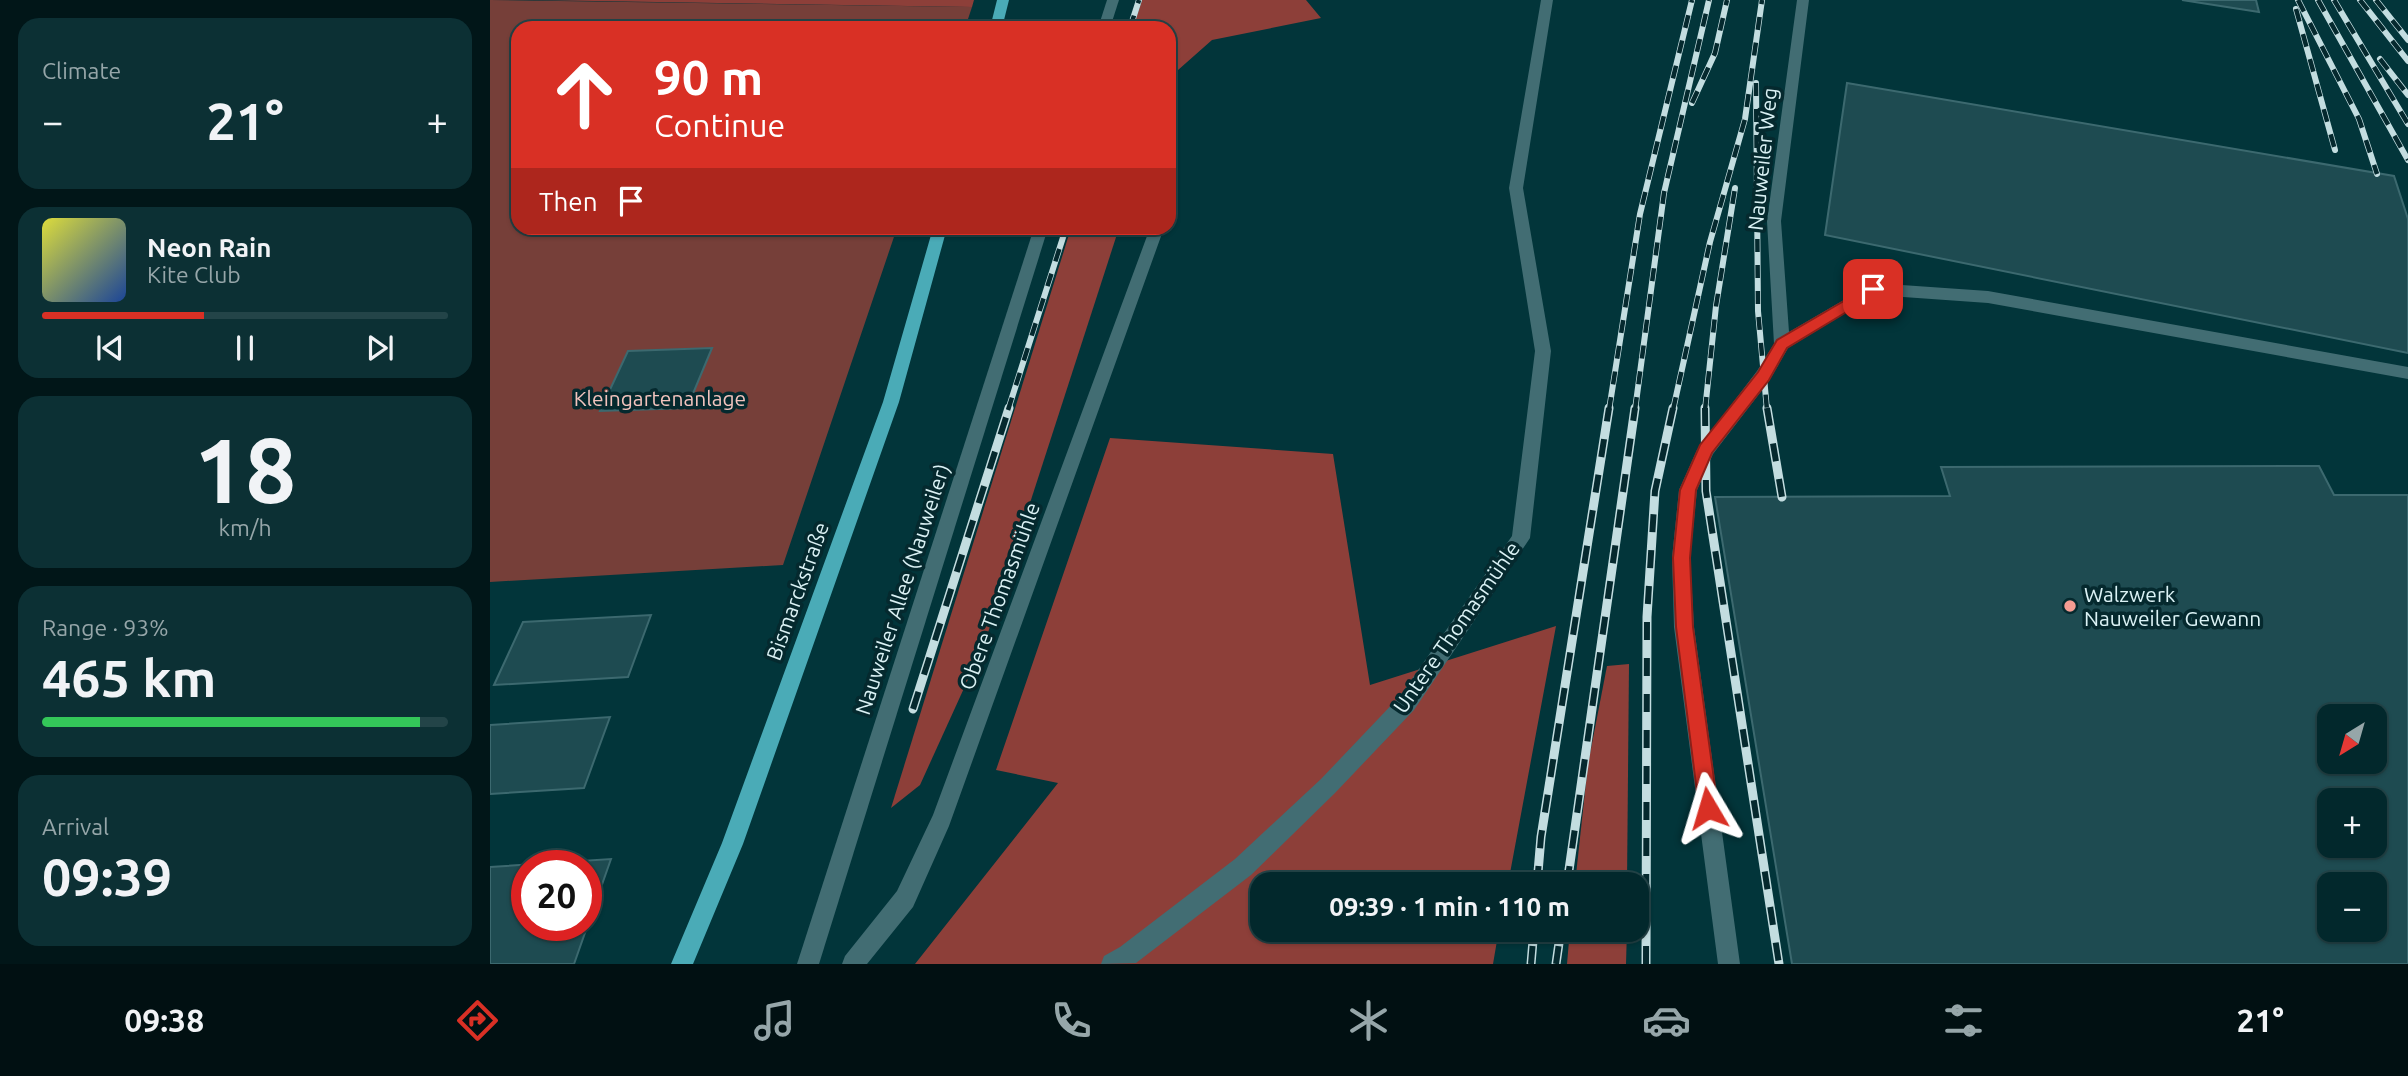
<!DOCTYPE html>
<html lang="en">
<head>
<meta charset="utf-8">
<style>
  :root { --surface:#02282c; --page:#0c3034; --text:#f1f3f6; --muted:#96a6a9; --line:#234448; --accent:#d93025 }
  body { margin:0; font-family:Ubuntu,sans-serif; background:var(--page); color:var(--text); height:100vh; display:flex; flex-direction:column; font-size:26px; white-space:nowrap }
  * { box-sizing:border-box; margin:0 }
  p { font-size:23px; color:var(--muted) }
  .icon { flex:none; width:38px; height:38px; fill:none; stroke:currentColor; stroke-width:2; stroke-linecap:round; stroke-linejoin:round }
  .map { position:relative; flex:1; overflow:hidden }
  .side { display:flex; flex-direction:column; gap:18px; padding:18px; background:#011618; width:490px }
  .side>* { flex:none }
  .hud { position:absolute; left:21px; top:21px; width:665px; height:214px; border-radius:21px; box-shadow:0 2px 5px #0004,0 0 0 2px var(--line); background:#d93025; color:#fff; overflow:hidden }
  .needle { width:46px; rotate:217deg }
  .controls { position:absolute; left:1827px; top:704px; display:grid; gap:14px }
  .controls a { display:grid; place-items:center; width:70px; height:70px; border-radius:14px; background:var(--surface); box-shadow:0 2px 5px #0004,0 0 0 2px var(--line); font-size:35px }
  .speed { position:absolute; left:21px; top:850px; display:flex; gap:14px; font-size:35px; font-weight:700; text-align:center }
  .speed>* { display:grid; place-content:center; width:91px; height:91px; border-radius:50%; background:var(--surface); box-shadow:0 2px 5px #0004,0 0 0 2px var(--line); line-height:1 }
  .speed .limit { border:10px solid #d22; background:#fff; color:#111 }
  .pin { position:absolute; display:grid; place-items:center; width:60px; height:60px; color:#fff; margin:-30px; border-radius:14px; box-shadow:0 4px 10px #0006 }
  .me { position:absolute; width:77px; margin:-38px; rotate:353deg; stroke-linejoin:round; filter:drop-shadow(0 0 5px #0008) }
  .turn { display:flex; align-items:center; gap:24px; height:147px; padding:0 28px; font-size:32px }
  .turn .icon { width:91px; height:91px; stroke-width:2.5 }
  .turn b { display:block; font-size:49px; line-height:60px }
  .then { display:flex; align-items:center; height:66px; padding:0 28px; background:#0003; gap:14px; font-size:26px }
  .big { font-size:52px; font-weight:600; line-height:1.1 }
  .side .card { flex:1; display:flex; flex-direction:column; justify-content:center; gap:10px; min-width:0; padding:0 24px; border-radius:21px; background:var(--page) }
  .side .dial { align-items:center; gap:0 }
  .dial b { font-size:91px; line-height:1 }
  .song { display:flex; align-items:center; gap:21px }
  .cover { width:84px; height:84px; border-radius:10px; background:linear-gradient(135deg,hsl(60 70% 55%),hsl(220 70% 35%)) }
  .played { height:7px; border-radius:4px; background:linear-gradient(90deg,var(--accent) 40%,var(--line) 40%) }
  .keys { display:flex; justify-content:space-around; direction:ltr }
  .heat { display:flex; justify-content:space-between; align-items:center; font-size:38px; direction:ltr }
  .charge { height:10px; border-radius:5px; background:linear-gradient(90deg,#34c759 93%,var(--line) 0) }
  .trip { position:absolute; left:760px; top:872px; width:399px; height:70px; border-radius:21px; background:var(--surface); box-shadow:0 2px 5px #0004,0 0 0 2px var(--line); font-weight:600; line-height:70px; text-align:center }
  .tabs { display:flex; height:112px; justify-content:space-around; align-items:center; background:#011012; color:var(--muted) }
  .tabs .icon { width:49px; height:49px }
  .tabs .current { color:var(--accent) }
  .tabs b { font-size:32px; color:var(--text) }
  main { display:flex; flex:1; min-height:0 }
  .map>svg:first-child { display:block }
</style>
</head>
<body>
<main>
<section class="side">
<div class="card"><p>Climate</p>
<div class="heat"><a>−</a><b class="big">21°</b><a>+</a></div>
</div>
<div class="card">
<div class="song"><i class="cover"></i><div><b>Neon Rain</b><p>Kite Club</p></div></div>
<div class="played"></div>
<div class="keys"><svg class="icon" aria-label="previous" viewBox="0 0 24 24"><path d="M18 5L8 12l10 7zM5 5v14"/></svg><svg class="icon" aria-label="pause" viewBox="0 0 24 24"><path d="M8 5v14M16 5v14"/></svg><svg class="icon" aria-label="next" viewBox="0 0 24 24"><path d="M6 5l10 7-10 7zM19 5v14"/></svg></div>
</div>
<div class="card dial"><b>18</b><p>km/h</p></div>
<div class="card"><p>Range · 93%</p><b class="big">465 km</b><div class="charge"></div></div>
<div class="card"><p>Arrival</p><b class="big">09:39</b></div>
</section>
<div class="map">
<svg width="1918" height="964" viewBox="0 0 1918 964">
  <rect width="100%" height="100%" fill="#02353a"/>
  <polygon fill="#763f39" points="0,0 482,7 475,28 28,28 28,228 407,228 293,565 0,582"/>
  <g fill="#8d3f39">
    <polygon points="42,0 484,0 482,7"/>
    <polygon points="652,0 816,0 831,18 722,40 679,78 679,28 643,28"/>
    <polygon points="581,228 629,228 495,642 430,785 401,808"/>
    <polygon points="620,438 843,454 880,685 1066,626 1018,884 772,884 772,929 1009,929 1003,964 425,964 568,783 506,770"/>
    <polygon points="1139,664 1137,884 1085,884 1098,764 1117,666"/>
    <polygon points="1080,929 1137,929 1136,964 1077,964"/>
  </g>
  <g fill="#1e4b51" stroke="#3c696f" stroke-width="2" fill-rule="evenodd">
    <polygon points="1692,0 1766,0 1769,12"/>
    <polygon points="1357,83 1904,176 1918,219 1918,353 1335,235"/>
    <polygon points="222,348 197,408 110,411 138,351"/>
    <path d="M1829,466L1844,495H1918V964H1302L1225,497L1460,496L1451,467ZM1839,716H1885V761H1839ZM1839,800H1885V845H1839ZM1839,884H1885V929H1839Z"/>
    <polygon points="161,615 138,677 4,685 33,622"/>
    <polygon points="120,717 94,788 0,794 0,725"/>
    <path d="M121,859L84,964H0V867ZM37,866H96V926H37Z"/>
  </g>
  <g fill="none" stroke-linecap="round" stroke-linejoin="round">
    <g fill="#426d73" fill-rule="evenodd">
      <polygon points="617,0 629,0 620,28 608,28"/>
      <polygon points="1051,0 1063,0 1033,188 1061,351 1040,538 924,710 845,793 761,875 646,963 611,964 614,956 630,947 745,859 831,779 910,696 1022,536 1045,351 1019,188"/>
      <polygon points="1307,0 1319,0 1291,221 1299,332 1383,283 1498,291 1918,367 1918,379 1498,303 1385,295 1298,348 1279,381 1223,454 1207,490 1200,558 1204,627 1250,964 1228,964 1184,627 1182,558 1189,490 1207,450 1267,371 1284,344 1277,221"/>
      <polygon points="544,228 558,228 329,964 307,964"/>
      <polygon points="660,228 674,228 459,826 423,907 377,964 352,964 355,956 407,891 443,815"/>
    </g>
    <g fill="#4aabb7" fill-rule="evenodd">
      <polygon points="507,0 519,0 512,28 500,28"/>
      <polygon points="443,228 457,228 409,402 253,844 203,964 181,964 232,843 393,402"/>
    </g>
    <g stroke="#c3dde0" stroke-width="6">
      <g id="rail-far1">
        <polyline points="1808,0 1869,119 1887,174"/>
        <polyline points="1828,0 1918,160"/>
        <polyline points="1844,0 1918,124"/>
        <polyline points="1870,0 1918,61"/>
        <polyline points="1886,0 1918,40"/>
        <polyline points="1806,9 1845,150"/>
        <polyline points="640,28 649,0"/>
        <polyline points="1890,59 1918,95"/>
        <polyline points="1266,83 1268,311 1277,410"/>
        <polyline points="1202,103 1225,53 1237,0"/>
        <polyline points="518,410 576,228"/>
        <polyline points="1119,410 1150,214 1202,0"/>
        <polyline points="1145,410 1174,193 1219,0"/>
        <polyline points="1183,410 1220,242 1255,119 1272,0"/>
        <polyline points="1215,410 1226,306 1245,188"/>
      </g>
    </g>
    <g stroke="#c3dde0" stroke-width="9">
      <g id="rail">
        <polyline points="1215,408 1216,491 1289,964"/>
        <polyline points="1277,408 1292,497"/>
        <polyline points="423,709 519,408"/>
        <polyline points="1047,884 1051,837 1119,408"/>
        <polyline points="1077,884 1145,408"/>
        <polyline points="1041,964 1044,929"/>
        <polyline points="1066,964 1071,929"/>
        <polyline points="1156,964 1157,617 1165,491 1183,408"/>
      </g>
    </g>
    <use href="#rail-far1" stroke="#05292e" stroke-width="4.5" stroke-dasharray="13" stroke-linecap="butt"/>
    <use href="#rail" stroke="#05292e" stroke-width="6" stroke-dasharray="18" stroke-linecap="butt"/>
  </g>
  <polygon fill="#d93025" stroke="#8d1f18" stroke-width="2" points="1383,284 1388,285 1388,293 1297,348 1279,380 1222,453 1206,490 1200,558 1203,627 1228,808 1225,815 1218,818 1211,815 1209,808 1186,627 1183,558 1190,490 1210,445 1268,372 1287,340"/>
  <circle fill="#f59c92" stroke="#05292e" stroke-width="2.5" cx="1580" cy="606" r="7"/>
  <g text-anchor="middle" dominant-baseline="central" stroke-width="7" stroke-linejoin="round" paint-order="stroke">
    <g font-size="21" fill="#dbf2f5" stroke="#05292e">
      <text transform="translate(1272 159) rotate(-84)">Nauweiler Weg</text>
      <text transform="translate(412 589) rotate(-72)">Nauweiler Allee (Nauweiler)</text>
      <text transform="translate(307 591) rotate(-70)">Bismarckstraße</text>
      <text transform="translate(509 596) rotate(-70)">Obere Thomasmühle</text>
      <text transform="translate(966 627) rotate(-55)">Untere Thomasmühle</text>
    </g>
    <g font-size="21" fill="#f3c4be" stroke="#05292e">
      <text x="170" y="398">Kleingartenanlage</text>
    </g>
    <g font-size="21" fill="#dbf2f5" stroke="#05292e" text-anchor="start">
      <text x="1594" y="594">Walzwerk<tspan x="1594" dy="24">Nauweiler Gewann</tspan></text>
    </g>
  </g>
</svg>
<div class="controls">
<a><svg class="needle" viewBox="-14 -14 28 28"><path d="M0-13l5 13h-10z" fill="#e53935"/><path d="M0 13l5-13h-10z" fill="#96a6a9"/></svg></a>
<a>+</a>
<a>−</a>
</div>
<div class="speed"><div class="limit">20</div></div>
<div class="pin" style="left:1383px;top:289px;background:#d93025"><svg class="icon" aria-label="arrive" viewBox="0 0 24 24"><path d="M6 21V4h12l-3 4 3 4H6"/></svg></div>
<svg class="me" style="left:1218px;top:808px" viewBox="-20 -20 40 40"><path d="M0-17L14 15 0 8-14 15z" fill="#d93025" stroke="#fff" stroke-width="4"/></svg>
<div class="trip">09:39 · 1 min · 110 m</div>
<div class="hud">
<div class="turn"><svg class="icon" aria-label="ahead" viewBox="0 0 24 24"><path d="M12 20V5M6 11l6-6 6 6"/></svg><div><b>90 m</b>Continue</div></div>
<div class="then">Then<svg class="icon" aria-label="arrive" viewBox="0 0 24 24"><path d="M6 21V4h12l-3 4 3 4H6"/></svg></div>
</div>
</div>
</main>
<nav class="tabs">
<b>09:38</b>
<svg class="icon current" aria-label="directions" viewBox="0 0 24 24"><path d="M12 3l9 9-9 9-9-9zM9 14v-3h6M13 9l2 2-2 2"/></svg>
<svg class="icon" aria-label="music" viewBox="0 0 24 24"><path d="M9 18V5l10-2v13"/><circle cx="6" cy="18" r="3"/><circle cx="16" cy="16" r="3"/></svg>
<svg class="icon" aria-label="phone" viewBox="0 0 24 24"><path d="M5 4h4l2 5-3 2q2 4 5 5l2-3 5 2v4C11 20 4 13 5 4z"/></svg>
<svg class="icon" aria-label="climate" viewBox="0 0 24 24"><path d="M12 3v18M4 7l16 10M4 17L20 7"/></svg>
<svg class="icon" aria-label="car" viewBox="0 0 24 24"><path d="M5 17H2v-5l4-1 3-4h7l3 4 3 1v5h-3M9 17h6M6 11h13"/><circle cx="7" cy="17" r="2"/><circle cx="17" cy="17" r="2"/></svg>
<svg class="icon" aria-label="filters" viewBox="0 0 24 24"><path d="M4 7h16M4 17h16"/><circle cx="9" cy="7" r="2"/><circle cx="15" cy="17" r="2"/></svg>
<b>21°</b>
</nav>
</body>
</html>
